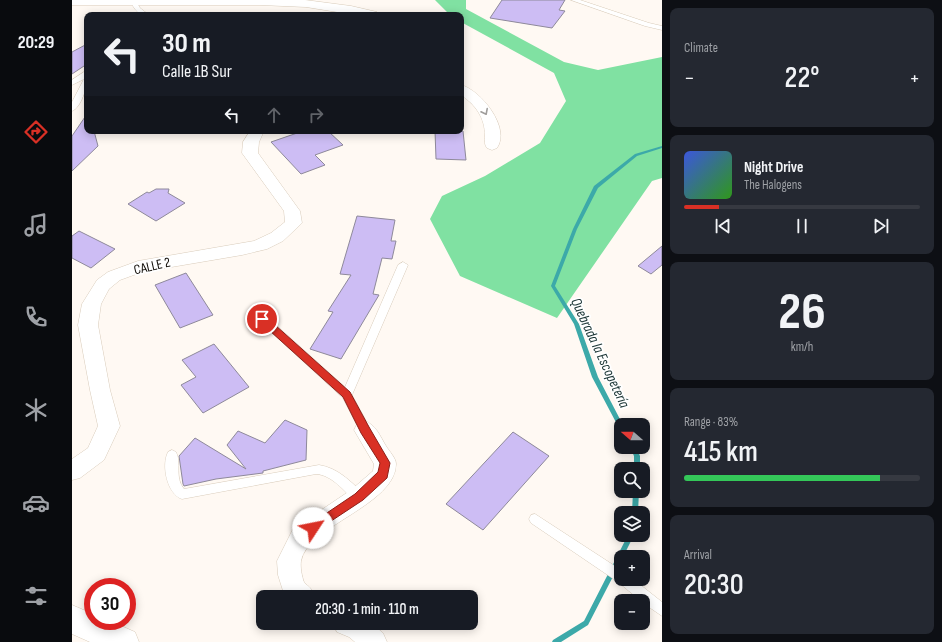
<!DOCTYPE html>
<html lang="en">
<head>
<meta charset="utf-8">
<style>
  :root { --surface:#171b24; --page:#242831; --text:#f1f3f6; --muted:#9ea1a6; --line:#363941; --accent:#d93025 }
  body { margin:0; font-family:"Sofia Sans Condensed",sans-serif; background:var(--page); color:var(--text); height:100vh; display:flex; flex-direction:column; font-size:15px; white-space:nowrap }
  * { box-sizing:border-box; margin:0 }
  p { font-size:13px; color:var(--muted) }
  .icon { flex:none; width:22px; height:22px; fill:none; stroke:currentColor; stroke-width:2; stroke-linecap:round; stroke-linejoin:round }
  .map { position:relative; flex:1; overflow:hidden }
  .panel { display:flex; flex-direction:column; gap:8px; padding:8px; background:#0d0f14; width:280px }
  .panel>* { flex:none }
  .top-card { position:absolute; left:12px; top:12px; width:380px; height:122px; border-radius:8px; box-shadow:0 2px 10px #0003; background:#171b24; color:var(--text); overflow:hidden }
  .needle { width:26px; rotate:290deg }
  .tools { position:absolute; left:542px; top:418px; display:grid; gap:8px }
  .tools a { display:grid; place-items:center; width:36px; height:36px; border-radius:8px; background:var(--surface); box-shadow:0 2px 10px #0003; font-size:20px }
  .speed { position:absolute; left:12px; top:578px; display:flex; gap:8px; font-size:20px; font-weight:700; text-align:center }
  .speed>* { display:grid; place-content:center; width:52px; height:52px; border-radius:50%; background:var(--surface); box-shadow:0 2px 10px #0003; line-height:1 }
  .speed .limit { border:6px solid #d22; background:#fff; color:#111 }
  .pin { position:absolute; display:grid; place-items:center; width:34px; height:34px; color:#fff; margin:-17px; border:2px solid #fff; border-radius:50%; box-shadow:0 1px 4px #0007 }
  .me { position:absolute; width:44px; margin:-22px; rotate:56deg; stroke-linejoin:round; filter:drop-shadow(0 0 3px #0008) }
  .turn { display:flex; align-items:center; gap:14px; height:84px; padding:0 12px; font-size:18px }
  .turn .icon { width:52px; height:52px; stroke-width:2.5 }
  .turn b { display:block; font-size:28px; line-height:34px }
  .lanes { display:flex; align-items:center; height:38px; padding:0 12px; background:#0003; justify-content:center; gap:20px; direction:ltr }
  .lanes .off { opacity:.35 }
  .big { font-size:30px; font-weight:600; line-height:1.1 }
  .panel .widget { flex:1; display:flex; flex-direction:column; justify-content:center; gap:6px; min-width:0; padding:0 14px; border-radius:8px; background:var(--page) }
  .panel .dial { align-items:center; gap:0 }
  .dial b { font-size:52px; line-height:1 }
  .song { display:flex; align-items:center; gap:12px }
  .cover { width:48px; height:48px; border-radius:6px; background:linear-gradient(135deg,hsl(230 70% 55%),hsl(110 70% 35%)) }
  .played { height:4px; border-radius:2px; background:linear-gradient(90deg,var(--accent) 15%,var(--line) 15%) }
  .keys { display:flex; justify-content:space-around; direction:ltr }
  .heat { display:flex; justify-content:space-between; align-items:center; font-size:22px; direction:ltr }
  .charge { height:6px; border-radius:3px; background:linear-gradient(90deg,#34c759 83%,var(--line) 0) }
  .trip { position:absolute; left:184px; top:590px; width:222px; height:40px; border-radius:8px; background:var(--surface); box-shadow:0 2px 10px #0003; font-weight:600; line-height:40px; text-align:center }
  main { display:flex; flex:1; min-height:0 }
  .tab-bar { display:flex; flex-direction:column; width:72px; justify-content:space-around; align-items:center; background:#090b0e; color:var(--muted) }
  .tab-bar .icon { width:28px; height:28px }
  .tab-bar .current { color:var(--accent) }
  .tab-bar b { font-size:18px; color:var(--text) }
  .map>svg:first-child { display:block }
</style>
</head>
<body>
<main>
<nav class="tab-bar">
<b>20:29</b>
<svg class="icon current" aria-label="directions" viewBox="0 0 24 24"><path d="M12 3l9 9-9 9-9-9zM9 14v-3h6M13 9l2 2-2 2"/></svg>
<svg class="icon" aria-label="music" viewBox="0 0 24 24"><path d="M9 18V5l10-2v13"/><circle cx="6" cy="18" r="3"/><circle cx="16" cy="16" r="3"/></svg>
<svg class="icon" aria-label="phone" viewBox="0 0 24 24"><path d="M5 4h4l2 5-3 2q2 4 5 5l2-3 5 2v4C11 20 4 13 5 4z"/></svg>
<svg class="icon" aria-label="climate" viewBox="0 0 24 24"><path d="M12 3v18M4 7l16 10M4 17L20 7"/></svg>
<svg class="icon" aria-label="car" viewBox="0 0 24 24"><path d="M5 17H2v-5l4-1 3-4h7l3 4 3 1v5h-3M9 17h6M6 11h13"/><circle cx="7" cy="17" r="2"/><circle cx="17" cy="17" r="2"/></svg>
<svg class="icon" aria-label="filters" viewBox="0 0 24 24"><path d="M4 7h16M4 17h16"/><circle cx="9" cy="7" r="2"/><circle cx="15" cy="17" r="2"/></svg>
</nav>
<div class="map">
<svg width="590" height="642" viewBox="0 0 590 642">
  <rect width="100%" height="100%" fill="#fff9f3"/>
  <polygon fill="#80e1a2" points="363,0 394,0 394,9 492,62 526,70 590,57 590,178 580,181 485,318 388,276 358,219 370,196 413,176 468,143 494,101 482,73 389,22 389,15 378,15"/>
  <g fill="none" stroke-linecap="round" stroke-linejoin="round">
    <g fill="#3ca9a9" fill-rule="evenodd">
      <polygon points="590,146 590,148 565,156 526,188 505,229 483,286 507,324 526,377 551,425 549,425 549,428 547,428 520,377 502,324 479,286 501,229 522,186 563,154"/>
      <polygon points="558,447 564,447 568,456 568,469 562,469 562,456"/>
      <polygon points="561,491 567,491 566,513 560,513"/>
      <polygon points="556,535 562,535 551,557 549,557 549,561 516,625 489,642 480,642 481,640 512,621"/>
    </g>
  </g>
  <g fill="#cdbdf4" stroke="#8e899a">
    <polygon points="430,0 493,0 487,10 493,11 480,28 418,18"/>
    <polygon points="15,44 15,64 0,74 0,52"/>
    <polygon points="15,114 15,131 22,131 26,146 0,171 0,136"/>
    <polygon points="231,131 256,131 271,145 243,155 253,165 229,174 199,142"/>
    <polygon points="363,131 391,131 394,160 364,159"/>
    <polygon points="84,189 97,189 96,193 113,203 84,221 56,204 75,192 77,193"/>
    <polygon points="285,216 323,220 319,241 324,241 320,259 310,258 301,294 307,295 269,359 238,349 261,312 256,311 279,275 268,274"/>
    <polygon points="7,231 43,249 19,268 0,258 0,236"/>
    <polygon points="590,246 590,265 579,274 566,266"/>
    <polygon points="114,273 141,315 108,328 83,285"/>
    <polygon points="142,344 177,387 131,413 109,385 124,377 110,360"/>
    <polygon points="213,420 235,430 234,460 191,471 191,473 144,479 112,486 111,484 107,456 123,438 174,469 155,445 166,431 193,443"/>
    <polygon points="441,432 477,456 411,530 374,504"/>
  </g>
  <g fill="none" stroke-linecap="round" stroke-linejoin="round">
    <g stroke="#d9ccbb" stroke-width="1">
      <g id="service">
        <polygon points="499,0 508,0 577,23 590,26 590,30 573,26"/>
        <path d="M60,1H64L68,8L77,15C67,15 63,11 59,2Z"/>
        <path d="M12,72H15V77L13,78H15C15,87 9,108 0,111V102L12,79L0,85V80Z"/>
        <polygon points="331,262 336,265 280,395 299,430 297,433 293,435 289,433 271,398 185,319 186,316 194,316 273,387 326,265"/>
        <path d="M100,450L104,452C110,463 102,477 112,489L247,465C266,468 278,481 291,493L293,497L291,501L287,502L283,501C272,491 260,475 244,474L110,499C95,494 89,465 96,452Z"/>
        <polygon points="463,514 549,570 549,579 561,579 590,602 590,616 571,603 571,601 569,601 546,582 459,523 457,519 459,515"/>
      </g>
    </g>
    <g stroke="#d9ccbb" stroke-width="1">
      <g id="minor">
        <polygon points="0,0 233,0 279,6 305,12 307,15 284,15 234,7 188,5 0,5"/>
        <path d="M389,85C409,90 439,128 425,148L420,150L415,148C412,144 413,141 413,136C413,118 404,105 389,95Z"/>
        <polygon points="178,131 192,131 187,142 186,153 228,211 230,223 211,241 195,249 170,255 70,272 48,280 37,289 29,304 26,325 38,390 48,426 32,460 8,478 0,480 0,459 16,448 26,426 18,390 6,325 10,304 25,280 36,272 66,261 182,241 199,233 213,222 212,211 170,153 171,142"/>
        <path d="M293,421C304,425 308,436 314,446C317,451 324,458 324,464C324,505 235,526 229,561C228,567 230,577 232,582C234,585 237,586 239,589C240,591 241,594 242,597H213L206,575L205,561L221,529L279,490L301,471L302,464L282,430L285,424Z"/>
        <polygon points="261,623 299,623 311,633 315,642 283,642 277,637 265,632"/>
      </g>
    </g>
    <g stroke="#d9ccbb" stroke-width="1">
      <polygon id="tertiary" points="0,605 21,614 21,621 38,621 63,632 67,642 18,642 0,634"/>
    </g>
    <use href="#service" fill="#fff" fill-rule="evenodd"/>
    <use href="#minor" fill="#fff" fill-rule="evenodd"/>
    <use href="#tertiary" fill="#fff" fill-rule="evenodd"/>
  </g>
  <defs><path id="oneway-chevron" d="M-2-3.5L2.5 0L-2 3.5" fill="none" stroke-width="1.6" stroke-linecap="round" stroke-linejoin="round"/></defs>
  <use stroke="#9f9d9b" href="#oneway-chevron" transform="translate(413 112) rotate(63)"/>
  <polygon fill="#d93025" stroke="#8d1f18" points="190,315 193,316 278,392 297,427 318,463 315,478 291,500 241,533 237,532 235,528 237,525 283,494 306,472 308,463 289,433 271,397 187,321 185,319 187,316"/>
  <g text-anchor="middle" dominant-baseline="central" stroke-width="3.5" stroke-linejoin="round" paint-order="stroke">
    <g font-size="14" fill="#0f0b06" stroke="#fff">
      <text transform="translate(80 266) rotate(-13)">CALLE 2</text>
    </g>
    <g font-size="15" font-style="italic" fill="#1c3636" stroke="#fff">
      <text transform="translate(528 353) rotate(65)">Quebrada la Escopetería</text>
    </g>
  </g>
</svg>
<div class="tools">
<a><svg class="needle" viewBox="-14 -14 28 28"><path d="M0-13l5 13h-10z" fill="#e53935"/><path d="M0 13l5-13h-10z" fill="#9ea1a6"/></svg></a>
<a><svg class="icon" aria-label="search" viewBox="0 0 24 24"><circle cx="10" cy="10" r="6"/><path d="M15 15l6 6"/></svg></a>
<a><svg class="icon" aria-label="layers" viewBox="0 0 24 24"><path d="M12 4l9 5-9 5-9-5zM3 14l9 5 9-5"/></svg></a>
<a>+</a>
<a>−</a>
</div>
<div class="speed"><div class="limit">30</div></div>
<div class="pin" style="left:190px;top:319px;background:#d93025"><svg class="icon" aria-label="arrive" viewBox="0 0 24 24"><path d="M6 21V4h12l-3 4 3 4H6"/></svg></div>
<svg class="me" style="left:241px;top:528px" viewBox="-20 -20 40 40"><circle r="19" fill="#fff"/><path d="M0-13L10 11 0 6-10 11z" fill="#d93025"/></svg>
<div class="trip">20:30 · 1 min · 110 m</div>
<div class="top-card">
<div class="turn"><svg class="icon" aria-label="left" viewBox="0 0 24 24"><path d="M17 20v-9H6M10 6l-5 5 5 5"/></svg><div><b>30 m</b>Calle 1B Sur</div></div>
<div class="lanes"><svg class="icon" aria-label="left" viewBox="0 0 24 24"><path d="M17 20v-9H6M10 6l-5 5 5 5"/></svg><svg class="icon off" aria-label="ahead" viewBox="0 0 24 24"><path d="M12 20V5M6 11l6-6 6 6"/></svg><svg class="icon off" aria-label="right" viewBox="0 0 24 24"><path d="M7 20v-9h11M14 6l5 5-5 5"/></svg></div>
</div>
</div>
<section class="panel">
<div class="widget"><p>Climate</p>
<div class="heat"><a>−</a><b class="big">22°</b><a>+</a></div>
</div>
<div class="widget">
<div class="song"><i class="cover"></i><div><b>Night Drive</b><p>The Halogens</p></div></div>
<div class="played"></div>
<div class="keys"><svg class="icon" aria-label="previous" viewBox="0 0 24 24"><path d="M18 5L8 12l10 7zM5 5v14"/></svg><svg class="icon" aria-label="pause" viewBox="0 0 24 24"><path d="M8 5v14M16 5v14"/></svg><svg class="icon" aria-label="next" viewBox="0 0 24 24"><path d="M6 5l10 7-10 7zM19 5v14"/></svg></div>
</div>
<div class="widget dial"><b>26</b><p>km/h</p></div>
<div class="widget"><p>Range · 83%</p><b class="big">415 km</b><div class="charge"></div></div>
<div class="widget"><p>Arrival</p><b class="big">20:30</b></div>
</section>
</main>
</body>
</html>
